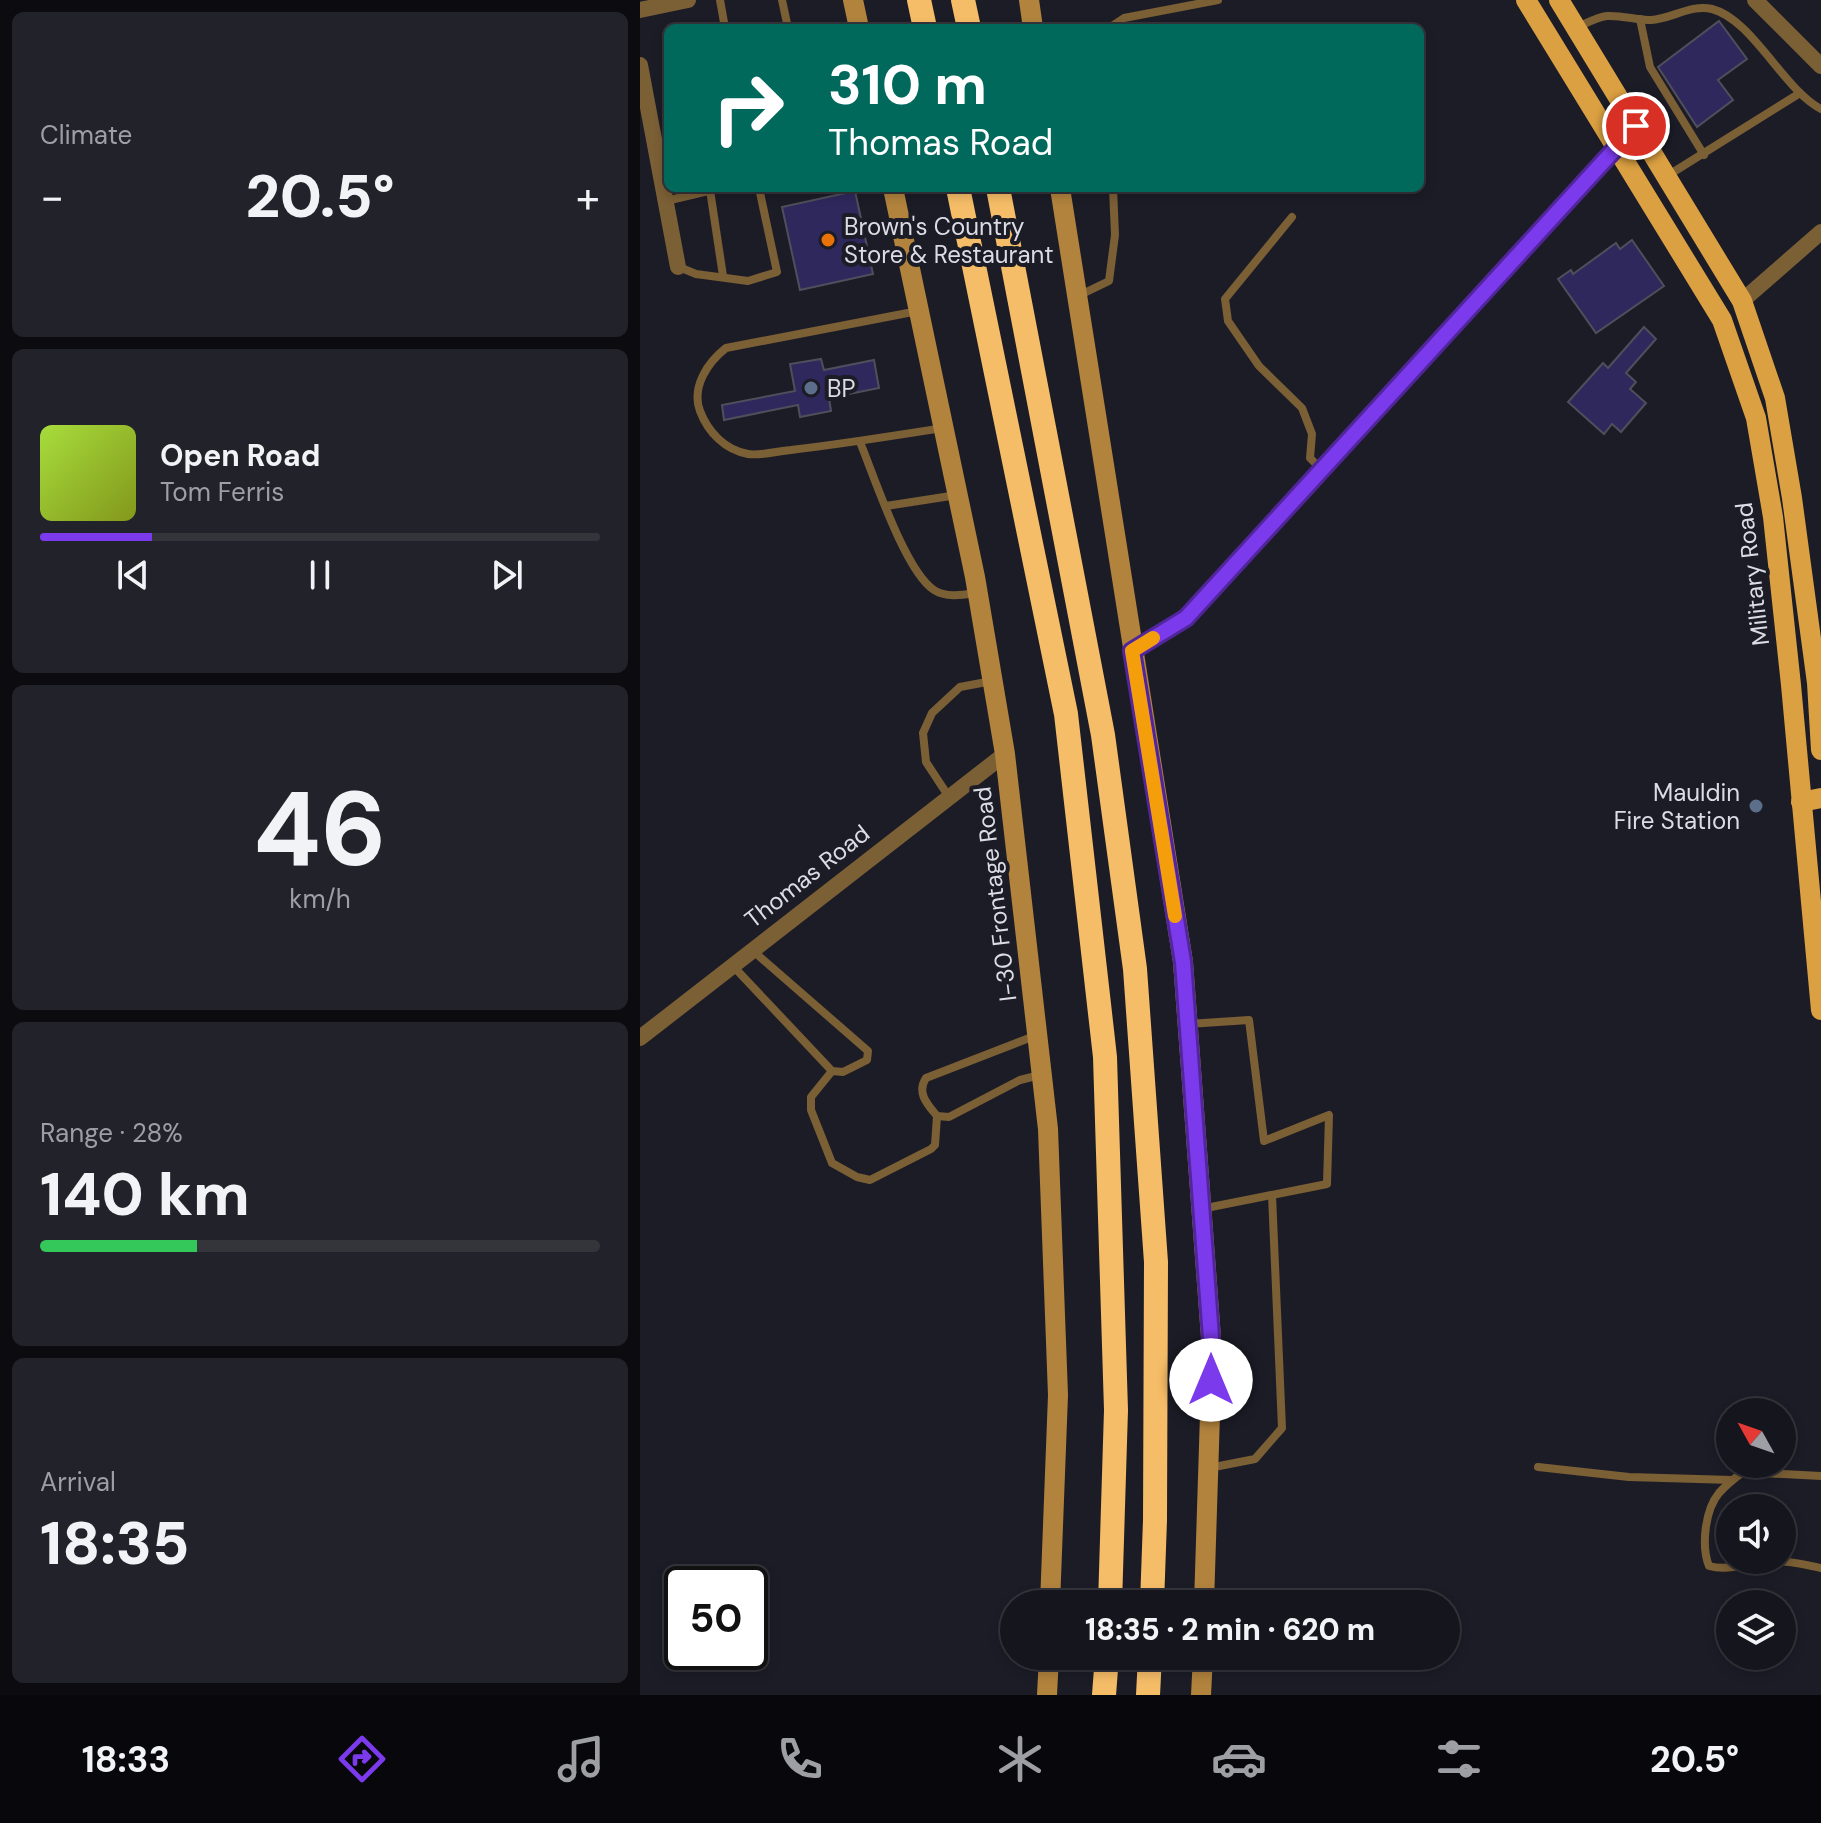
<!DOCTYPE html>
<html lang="en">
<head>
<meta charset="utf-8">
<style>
  :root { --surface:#15151d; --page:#22222a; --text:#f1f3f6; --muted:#9d9fa4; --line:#34343b; --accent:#7c3aed }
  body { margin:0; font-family:"DM Sans",sans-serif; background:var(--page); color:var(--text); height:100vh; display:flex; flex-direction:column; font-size:30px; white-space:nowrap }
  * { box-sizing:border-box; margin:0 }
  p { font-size:26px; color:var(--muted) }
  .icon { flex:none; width:44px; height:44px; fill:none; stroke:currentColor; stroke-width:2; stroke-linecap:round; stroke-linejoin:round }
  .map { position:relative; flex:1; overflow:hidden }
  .sheet { display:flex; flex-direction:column; gap:12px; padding:12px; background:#0c0c10; width:640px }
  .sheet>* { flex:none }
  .guide { position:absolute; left:24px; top:24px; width:760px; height:168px; border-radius:12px; box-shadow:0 4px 12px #0003,0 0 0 2px var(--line); background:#00695c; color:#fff; overflow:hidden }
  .needle { width:52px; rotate:310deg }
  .buttons { position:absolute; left:1076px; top:1398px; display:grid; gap:16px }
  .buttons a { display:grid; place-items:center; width:80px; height:80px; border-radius:50%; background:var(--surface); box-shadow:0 4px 12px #0003,0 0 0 2px var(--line); font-size:40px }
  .speed { position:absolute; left:24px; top:1566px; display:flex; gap:16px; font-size:40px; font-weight:700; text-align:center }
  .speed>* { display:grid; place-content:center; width:104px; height:104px; border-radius:50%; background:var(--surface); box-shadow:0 4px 12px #0003,0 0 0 2px var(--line); line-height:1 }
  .speed .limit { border:4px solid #111; border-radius:12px; background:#fff; color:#111 }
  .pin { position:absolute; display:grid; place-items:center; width:68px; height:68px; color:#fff; margin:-34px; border:4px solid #fff; border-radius:50%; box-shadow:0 2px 8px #0007 }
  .me { position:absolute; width:88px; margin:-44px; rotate:0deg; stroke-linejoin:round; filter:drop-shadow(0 0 6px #0008) }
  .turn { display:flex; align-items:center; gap:28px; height:168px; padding:0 32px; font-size:36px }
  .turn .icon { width:104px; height:104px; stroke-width:2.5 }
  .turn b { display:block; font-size:56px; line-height:68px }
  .big { font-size:60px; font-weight:800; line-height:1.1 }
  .sheet .widget { flex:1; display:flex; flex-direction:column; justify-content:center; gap:12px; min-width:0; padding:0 28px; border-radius:12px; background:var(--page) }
  .sheet .dial { align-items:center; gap:0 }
  .dial b { font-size:104px; line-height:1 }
  .song { display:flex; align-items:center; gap:24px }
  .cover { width:96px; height:96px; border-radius:12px; background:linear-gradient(135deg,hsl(80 70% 55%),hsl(70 70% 35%)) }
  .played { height:8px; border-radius:4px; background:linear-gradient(90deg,var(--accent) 20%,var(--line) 20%) }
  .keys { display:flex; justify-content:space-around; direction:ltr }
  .heat { display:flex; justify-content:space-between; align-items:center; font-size:44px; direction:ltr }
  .charge { height:12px; border-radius:6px; background:linear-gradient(90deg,#34c759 28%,var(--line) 0) }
  .trip { position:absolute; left:360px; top:1590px; width:460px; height:80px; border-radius:40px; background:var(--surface); box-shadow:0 4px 12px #0003,0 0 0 2px var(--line); font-weight:800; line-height:80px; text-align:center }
  .tab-bar { display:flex; height:128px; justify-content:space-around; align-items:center; background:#08080c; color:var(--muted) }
  .tab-bar .icon { width:56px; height:56px }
  .tab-bar .active { color:var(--accent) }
  .tab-bar b { font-size:36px; color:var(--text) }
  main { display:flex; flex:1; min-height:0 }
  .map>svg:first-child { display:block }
</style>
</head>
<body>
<main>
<section class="sheet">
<div class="widget"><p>Climate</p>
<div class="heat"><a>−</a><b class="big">20.5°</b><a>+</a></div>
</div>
<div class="widget">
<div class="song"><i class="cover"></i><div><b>Open Road</b><p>Tom Ferris</p></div></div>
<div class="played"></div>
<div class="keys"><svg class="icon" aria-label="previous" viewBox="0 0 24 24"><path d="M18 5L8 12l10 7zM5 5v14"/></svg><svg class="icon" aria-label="pause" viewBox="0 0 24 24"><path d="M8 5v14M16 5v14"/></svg><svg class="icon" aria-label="next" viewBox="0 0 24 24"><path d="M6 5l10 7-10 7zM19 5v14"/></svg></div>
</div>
<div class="widget dial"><b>46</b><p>km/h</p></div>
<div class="widget"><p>Range · 28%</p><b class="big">140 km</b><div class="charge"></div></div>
<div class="widget"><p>Arrival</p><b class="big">18:35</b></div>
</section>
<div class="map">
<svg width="1181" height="1695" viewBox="0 0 1181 1695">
  <rect width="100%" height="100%" fill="#1c1c27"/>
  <g fill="#2f285d" stroke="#4f4e5b" stroke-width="2">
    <polygon points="1079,21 1107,59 1078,80 1093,100 1057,127 1018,67"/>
    <polygon points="215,191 233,274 160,290 142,207"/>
    <polygon points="992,240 1024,286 956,333 918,279 931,270 933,274 976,243 980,249"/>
    <polygon points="1004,327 1016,339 986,373 996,382 990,389 1006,403 981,432 972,424 964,434 928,402 963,363 968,368"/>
    <polygon points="181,359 184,370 234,360 239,388 189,398 191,411 160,417 158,405 84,420 82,405 155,391 150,364"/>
  </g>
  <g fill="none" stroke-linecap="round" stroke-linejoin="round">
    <g stroke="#7b5f35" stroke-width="8">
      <polyline points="80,0 85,28"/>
      <polyline points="142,0 148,28"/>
      <polyline points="1000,19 1010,67 1064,155"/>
      <path d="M938,27C947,23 957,17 967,16C981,15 997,20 1011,20C1031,19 1051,4 1072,9C1112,19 1144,90 1181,109"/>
      <polyline points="469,28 484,18 578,0"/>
      <polyline points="1027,176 1160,93"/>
      <polyline points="70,190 83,276"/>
      <polyline points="26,201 81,188"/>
      <polyline points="652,217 585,299 588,321 619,366 662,408 672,434 670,458 682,470"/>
      <polyline points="39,267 56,274 108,281 137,272 119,188"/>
      <polyline points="438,296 469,281 475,235 473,188"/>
      <path d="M278,311L86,348C68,362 51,387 60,411C68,432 85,450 108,454C120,456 138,451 151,450C202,444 252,436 303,428"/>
      <path d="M220,442C234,476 265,571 294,590C306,598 323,595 337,593"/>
      <polyline points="246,506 317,495"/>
      <polyline points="309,797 286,762 283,733 292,713 320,687 352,681"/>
      <polyline points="93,966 192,1071 203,1072 227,1060 228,1051 112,950"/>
      <polyline points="548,1024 609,1020 624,1141 689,1115 687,1184 561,1209"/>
      <path d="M397,1035L286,1078C276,1093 288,1105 297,1116L309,1117L380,1080L400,1075"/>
      <polyline points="192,1071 171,1097 171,1110 192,1163 217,1177 230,1180 291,1149 295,1145 297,1116"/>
      <polyline points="898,1467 989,1477 1092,1480"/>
      <polyline points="569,1468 615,1459 642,1428 632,1195"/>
      <path d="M1181,1476L1103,1472C1095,1478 1086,1485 1079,1493C1065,1510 1061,1546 1069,1566C1088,1571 1103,1564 1122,1562C1141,1559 1162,1564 1181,1568"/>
    </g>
    <g stroke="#7b5f35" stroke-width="16">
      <polyline points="1115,0 1181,66"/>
      <polyline points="0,10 48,0"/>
      <polyline points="0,65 38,267"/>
      <polyline points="1102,301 1181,232"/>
      <polyline points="492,651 546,618 996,126"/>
      <polyline points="0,1038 365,754"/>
    </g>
    <g stroke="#b1833d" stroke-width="20">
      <polyline points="213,0 219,28"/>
      <polyline points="389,0 393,28"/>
      <polyline points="253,188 335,577 365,754 408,1129 418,1395 410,1604"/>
      <polyline points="420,188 543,962 572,1351 564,1604"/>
      <polyline points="407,1695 409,1656"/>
      <polyline points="561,1695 563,1656"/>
    </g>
    <g stroke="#dba041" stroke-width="20">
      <polyline points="886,0 1082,320 1116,418 1133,517 1151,685 1181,1010"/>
      <polyline points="919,0 1102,301 1135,398 1152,498 1177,683 1181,750"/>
      <polyline points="1161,802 1181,798"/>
    </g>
    <g stroke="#f6bd68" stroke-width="24">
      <polyline points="279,0 285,28"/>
      <polyline points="323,0 329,28"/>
      <polyline points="318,188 426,714 465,1057 476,1410 470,1604"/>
      <polyline points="358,188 463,735 495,969 516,1262 515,1520 512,1604"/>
      <polyline points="464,1695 467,1656"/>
      <polyline points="508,1695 510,1656"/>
    </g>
  </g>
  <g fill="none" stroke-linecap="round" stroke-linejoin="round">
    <g stroke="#51269a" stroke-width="20">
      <polyline id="route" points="571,1380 572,1351 543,962 492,651 546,618 996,126"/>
    </g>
    <use href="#route" stroke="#7c3aed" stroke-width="14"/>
    <polyline stroke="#f59e0b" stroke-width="14" points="513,638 492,651 535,916"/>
  </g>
  <circle fill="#e8710a" stroke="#1c1c27" stroke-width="3" cx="188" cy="240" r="8"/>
  <g fill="#5c6f8a" stroke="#1c1c27" stroke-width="3">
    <circle cx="171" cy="388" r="8"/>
    <circle cx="1116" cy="806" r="8"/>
  </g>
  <g text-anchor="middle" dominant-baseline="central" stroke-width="8" stroke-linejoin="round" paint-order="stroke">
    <g font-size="24" fill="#dcdde4" stroke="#1c1c27" text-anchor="start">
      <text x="204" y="226">Brown's Country<tspan x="204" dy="28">Store &amp; Restaurant</tspan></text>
      <text x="187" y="388">BP</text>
      <text x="1100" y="792" text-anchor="end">Mauldin<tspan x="1100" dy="28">Fire Station</tspan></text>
    </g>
    <g font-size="24" fill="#dcdde4" stroke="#1c1c27">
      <text transform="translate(1112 574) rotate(-97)">Military Road</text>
      <text transform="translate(167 876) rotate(-38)">Thomas Road</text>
      <text transform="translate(355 894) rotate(-97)">I-30 Frontage Road</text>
    </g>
  </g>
</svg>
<div class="buttons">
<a><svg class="needle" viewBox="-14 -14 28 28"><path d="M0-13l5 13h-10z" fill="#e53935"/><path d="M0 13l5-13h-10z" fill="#9d9fa4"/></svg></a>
<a><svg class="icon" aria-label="sound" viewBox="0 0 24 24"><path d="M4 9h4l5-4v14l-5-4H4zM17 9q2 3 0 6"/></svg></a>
<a><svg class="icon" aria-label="layers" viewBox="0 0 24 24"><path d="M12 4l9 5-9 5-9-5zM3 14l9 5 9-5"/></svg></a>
</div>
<div class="speed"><div class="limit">50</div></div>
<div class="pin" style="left:996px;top:126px;background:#d93025"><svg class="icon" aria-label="arrive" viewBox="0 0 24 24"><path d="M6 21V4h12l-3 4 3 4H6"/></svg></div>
<svg class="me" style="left:571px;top:1380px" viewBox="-20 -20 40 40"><circle r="19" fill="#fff"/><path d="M0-13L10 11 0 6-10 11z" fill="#7c3aed"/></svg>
<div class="trip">18:35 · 2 min · 620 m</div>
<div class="guide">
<div class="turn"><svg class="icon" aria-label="right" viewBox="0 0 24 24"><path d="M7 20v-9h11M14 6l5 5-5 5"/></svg><div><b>310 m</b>Thomas Road</div></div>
</div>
</div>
</main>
<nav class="tab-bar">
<b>18:33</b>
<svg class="icon active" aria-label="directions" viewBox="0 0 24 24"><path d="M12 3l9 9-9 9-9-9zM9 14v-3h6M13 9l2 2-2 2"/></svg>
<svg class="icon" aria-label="music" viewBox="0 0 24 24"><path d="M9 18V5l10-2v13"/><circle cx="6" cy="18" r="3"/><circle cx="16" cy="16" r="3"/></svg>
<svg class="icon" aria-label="phone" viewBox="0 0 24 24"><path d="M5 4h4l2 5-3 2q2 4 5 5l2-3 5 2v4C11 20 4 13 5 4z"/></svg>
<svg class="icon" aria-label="climate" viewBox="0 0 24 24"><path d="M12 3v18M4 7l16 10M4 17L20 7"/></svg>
<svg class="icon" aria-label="car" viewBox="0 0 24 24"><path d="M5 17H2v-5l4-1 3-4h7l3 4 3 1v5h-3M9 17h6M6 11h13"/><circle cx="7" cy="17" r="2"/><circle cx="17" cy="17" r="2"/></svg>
<svg class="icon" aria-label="filters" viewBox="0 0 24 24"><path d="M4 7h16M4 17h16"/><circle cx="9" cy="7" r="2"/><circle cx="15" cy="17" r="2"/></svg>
<b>20.5°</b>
</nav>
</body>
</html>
